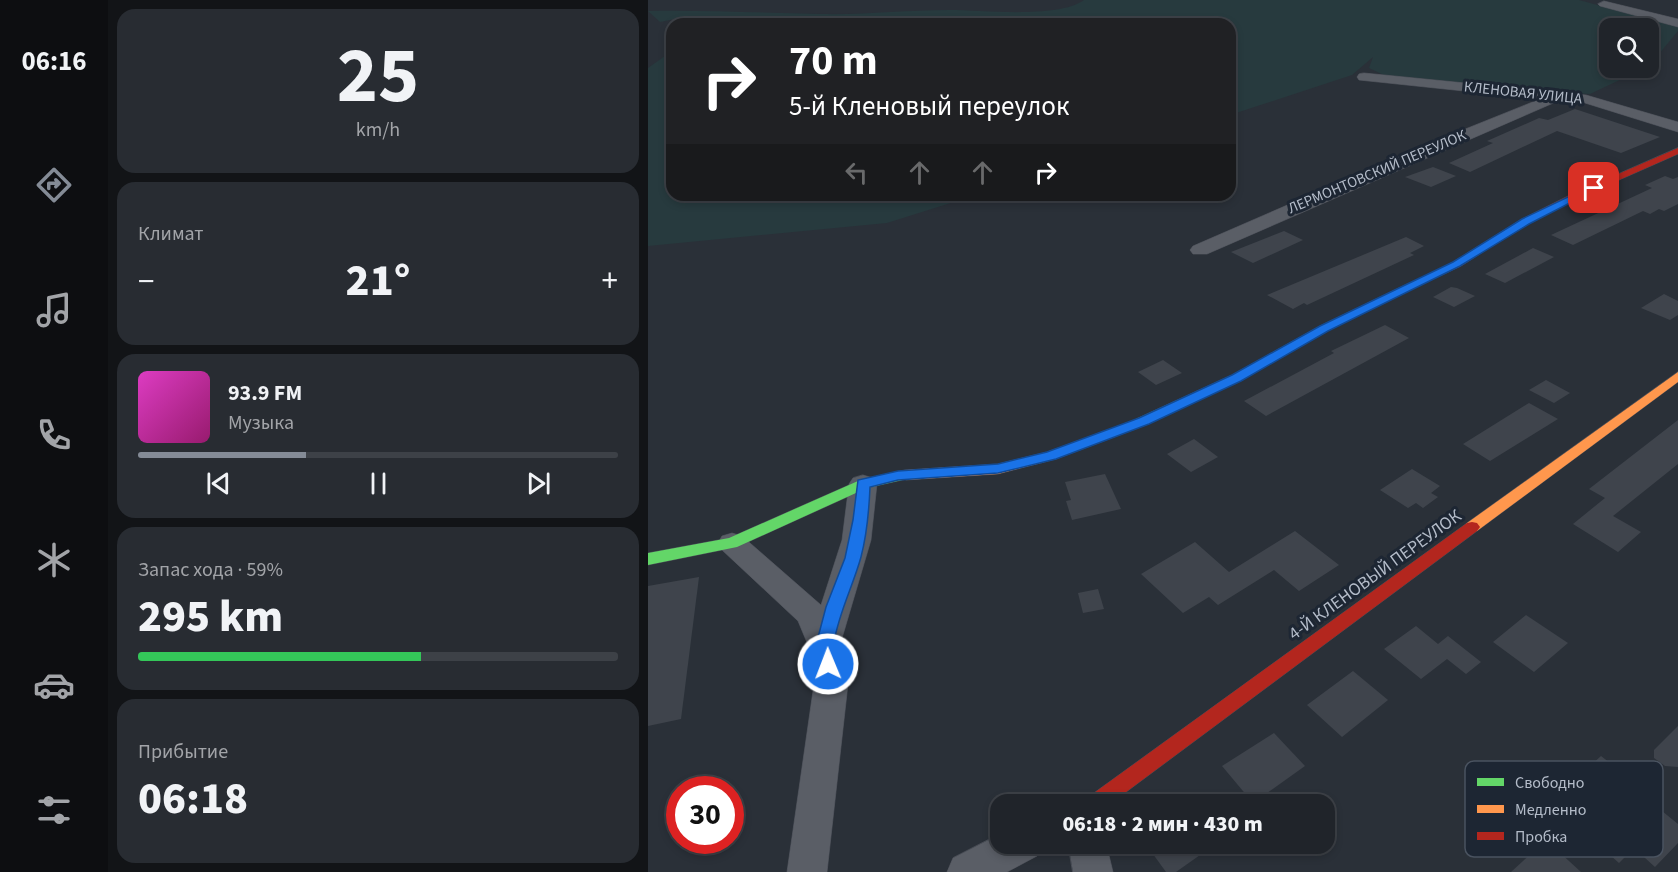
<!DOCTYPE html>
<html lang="ru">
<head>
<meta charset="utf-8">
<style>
  :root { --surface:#20242a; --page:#282c32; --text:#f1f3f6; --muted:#a2a4a8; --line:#3d4147; --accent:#848b96 }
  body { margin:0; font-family:"Source Sans 3",sans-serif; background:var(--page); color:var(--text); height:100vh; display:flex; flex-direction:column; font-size:22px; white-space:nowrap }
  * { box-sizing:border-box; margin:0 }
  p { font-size:20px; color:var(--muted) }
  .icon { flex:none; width:33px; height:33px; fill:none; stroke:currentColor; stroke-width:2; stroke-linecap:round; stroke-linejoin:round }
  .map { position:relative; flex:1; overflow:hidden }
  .side { display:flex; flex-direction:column; gap:9px; padding:9px; background:#121417; width:540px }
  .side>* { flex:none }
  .guide { position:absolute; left:18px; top:18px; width:570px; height:183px; border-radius:18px; box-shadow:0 3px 9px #0003,0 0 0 2px var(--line); background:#202124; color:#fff; overflow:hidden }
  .fabs { position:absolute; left:951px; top:18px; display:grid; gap:12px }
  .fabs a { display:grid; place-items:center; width:60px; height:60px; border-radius:12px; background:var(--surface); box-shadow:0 3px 9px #0003,0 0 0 2px var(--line); font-size:30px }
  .speed { position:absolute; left:18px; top:776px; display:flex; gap:12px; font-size:30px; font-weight:700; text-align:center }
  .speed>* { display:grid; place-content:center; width:78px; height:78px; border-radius:50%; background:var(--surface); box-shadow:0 3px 9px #0003,0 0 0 2px var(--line); line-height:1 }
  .speed .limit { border:9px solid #d22; background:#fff; color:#111 }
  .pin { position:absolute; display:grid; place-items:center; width:51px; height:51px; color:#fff; margin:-26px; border-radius:12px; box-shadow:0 3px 9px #0006 }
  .me { position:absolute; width:66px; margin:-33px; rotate:359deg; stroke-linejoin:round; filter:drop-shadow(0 0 4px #0008) }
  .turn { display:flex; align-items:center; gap:21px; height:126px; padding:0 24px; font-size:27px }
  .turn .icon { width:78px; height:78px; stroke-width:2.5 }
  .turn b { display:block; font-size:42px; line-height:51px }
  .lanes { display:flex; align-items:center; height:57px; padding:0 24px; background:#0003; justify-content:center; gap:30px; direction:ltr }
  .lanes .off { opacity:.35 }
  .big { font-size:45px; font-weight:800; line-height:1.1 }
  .side .card { flex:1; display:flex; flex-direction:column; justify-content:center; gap:9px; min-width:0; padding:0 21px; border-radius:18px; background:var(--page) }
  .side .dial { align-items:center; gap:0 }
  .dial b { font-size:78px; line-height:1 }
  .song { display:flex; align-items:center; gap:18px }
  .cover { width:72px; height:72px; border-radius:9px; background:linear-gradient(135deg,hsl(310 70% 55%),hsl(320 70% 35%)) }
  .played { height:6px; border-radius:3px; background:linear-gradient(90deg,var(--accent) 35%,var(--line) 35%) }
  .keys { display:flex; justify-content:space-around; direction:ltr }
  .heat { display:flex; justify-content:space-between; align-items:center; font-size:33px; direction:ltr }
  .charge { height:9px; border-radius:4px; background:linear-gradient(90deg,#34c759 59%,var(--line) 0) }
  .trip { position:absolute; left:342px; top:794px; width:345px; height:60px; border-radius:18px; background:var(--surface); box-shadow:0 3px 9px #0003,0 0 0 2px var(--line); font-weight:800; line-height:60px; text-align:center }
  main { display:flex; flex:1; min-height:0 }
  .tabs { display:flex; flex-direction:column; width:108px; justify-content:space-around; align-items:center; background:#0d0e11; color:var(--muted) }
  .tabs .icon { width:42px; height:42px }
  .tabs .on { color:var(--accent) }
  .tabs b { font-size:27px; color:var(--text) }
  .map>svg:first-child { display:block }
</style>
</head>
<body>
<main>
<nav class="tabs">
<b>06:16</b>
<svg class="icon on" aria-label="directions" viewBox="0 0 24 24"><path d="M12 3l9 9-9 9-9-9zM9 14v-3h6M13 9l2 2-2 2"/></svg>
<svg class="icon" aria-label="music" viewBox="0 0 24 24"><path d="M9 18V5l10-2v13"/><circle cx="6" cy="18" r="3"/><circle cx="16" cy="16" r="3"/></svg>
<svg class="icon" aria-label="phone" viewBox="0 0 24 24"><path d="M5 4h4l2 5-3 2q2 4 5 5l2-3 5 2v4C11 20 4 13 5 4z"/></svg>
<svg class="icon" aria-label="climate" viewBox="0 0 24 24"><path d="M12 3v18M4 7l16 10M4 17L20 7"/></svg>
<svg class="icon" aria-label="car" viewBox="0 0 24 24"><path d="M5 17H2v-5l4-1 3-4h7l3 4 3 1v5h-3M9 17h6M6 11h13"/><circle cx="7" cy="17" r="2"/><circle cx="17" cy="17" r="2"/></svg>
<svg class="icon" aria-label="filters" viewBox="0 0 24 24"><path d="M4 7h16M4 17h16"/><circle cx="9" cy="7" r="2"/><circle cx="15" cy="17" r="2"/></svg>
</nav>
<section class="side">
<div class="card dial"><b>25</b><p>km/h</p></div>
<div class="card"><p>Климат</p>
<div class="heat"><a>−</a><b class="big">21°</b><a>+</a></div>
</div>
<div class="card">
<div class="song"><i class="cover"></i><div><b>93.9 FM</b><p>Музыка</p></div></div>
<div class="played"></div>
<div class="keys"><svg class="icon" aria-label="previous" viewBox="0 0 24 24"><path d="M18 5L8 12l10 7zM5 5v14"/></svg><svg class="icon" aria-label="pause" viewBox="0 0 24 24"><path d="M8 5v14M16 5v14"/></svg><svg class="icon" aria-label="next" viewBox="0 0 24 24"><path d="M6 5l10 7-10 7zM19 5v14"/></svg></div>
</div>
<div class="card"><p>Запас хода · 59%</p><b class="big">295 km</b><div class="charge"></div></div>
<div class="card"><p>Прибытие</p><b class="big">06:18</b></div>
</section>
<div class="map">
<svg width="1030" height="872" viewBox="0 0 1030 872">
  <rect width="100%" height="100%" fill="#2a3038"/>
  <g fill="#273a3e">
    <path d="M436,0H931L1030,27V31L1001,66L1000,28H962V68H997L942,94L890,91L738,76L721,68L725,57L704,75L582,115V24H53L54,17L32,18L12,22L0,11C58,10 115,13 173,14C216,15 259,10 301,10C334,10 410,19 436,0Z"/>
    <polygon points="24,51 24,195 328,195 239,223 0,246 0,68"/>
  </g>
  <g fill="#3f444c">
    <polygon points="927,109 1012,137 973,153 909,131 822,172 801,163 845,143 839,141 891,118 900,120"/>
    <polygon points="785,167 808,176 783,187 757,177"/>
    <polygon points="1017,176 1025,179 1030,177 1030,204 1016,211 1011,209 1002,214 995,211 925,245 903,235 1004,188 997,185"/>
    <polygon points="636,231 655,240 605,263 583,252"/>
    <polygon points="758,237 776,246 762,253 766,255 659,305 656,303 645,309 619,295"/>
    <polygon points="885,248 906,257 857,283 837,274"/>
    <polygon points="803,287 809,288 827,296 806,307 785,297"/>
    <polygon points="1016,294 1030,301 1030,315 1022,320 993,308"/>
    <polygon points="737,325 761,338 618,416 596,401 686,353 683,351"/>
    <polygon points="515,360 534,373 508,385 490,372"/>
    <polygon points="898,380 922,393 906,403 881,390"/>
    <polygon points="881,403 910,419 842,461 815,444"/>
    <polygon points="1030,420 1030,464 965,516 993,532 970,552 925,524 957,498 941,489"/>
    <polygon points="546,439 570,457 543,472 519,454"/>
    <polygon points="764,469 792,486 783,493 790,497 775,508 768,503 760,508 732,490"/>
    <polygon points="457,474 473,509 424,520 418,501 423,500 417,482"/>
    <polygon points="647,531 691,565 651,591 626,570 570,605 561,597 535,613 493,574 547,542 581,572"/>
    <polygon points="51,577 33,719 0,726 0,586"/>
    <polygon points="450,589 456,609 435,613 430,593"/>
    <polygon points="878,615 920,643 886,672 845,642"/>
    <polygon points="768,626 790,644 800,636 833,662 818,674 799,659 773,679 736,649"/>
    <polygon points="705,671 740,700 694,737 659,705"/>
    <polygon points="1030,726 1030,767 1017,766 1006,758 1006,750"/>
    <polygon points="626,733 657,766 605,803 574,766"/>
    <polygon points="953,756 971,770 967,773 1030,824 1030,843 1007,867 986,848 971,863 936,832 962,808 928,779"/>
    <polygon points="898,840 933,872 863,872"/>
    <polygon points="497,843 569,843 528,872 518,872"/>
  </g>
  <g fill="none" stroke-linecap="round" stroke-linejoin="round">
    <g stroke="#484c55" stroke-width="1">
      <g id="street">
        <polygon points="956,1 1030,19 1030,27 952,6 950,4"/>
        <polygon points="716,73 938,95 1030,122 1030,132 937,103 910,101 559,254 545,254 542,250 545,246 780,144 892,99 711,80 709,77 711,74"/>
        <polygon points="215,475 225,478 229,484 223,540 192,645 200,684 179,872 139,872 166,684 160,645 150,621 74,550 70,543 74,536 84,533 94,536 173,605 194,540 201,484 205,478"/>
        <polygon points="352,834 352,843 394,843 389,856 359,872 299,872 305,858"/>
        <polygon points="420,843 458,843 465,872 425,872"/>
      </g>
    </g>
    <g stroke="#484c55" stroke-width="1">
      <g id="fast">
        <polygon points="760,284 765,287 764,289 680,330 592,381 498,425 488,425 486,422 488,419 584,375 672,326"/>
        <polygon points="258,470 263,472 265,475 263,478 219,488 89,547 0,565 0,553 81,538 210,481"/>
      </g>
    </g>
    <g stroke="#484c55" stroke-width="1">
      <g id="slow">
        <polygon points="1030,372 1030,382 829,531 819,531 816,527 819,523"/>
        <polygon points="493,418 500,422 498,425 408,459 350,474 258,480 251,475 258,470 350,464 399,452"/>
      </g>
    </g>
    <g stroke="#484c55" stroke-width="1">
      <g id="jam">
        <polygon points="1030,148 1030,154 928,199 880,223 813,266 764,289 756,289 755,287 805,262 874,219 922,195"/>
        <polygon points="824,522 829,523 832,527 829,531 462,804 436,804 439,798 819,523"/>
      </g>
    </g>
    <use href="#street" fill="#5a5e66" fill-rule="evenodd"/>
    <use href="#fast" fill="#63d668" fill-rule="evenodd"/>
    <use href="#slow" fill="#ff974d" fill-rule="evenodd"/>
    <use href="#jam" fill="#b3261e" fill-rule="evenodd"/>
  </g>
  <path fill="#1a73e8" stroke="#114b97" stroke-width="1.5" d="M943,186L951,188L881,224L812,266L680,331L593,381L501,424L408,459L350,473L250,480L222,487C221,511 219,534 213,557C205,586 191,612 186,642C184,652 190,660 186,669L180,671L173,669L168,645L178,607L197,558L205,520L210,480L250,471L350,464L399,452L491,418L584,375L672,326L805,262L874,219Z"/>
  <g text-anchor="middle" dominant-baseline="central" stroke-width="6" stroke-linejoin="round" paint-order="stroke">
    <g font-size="15" fill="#b4bcc9" stroke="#1d2633">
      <text transform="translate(875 93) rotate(6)">КЛЕНОВАЯ УЛИЦА</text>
      <text transform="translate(729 172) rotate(-23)">ЛЕРМОНТОВСКИЙ ПЕРЕУЛОК</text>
    </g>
    <g font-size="18" fill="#b4bcc9" stroke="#1d2633">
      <text transform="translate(727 575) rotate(-36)">4-Й КЛЕНОВЫЙ ПЕРЕУЛОК</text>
    </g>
  </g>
  <rect x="817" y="761" width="198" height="96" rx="9" fill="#1d2633" stroke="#4a5360" stroke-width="1.5"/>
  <rect x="829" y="778" width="27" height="8" fill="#63d668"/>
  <rect x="829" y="805" width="27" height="8" fill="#ff974d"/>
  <rect x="829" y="832" width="27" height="8" fill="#b3261e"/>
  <g font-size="16" fill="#b4bcc9">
    <text x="867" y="788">Свободно</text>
    <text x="867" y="815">Медленно</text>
    <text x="867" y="842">Пробка</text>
  </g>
</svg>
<div class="fabs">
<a><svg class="icon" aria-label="search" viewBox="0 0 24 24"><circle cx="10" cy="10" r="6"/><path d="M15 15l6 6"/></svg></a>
</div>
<div class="speed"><div class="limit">30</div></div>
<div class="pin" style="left:946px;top:188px;background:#d93025"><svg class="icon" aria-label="arrive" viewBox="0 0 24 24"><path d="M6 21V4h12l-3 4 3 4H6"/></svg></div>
<svg class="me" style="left:180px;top:664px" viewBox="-20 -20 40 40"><circle r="17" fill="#1a73e8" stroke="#fff" stroke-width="3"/><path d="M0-11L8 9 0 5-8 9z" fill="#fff"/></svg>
<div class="trip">06:18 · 2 мин · 430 m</div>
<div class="guide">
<div class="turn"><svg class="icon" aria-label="right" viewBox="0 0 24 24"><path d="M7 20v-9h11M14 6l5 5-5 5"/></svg><div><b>70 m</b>5-й Кленовый переулок</div></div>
<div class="lanes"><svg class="icon off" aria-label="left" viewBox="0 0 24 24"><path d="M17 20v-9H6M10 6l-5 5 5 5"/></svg><svg class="icon off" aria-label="ahead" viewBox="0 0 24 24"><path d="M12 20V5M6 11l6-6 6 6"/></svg><svg class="icon off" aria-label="ahead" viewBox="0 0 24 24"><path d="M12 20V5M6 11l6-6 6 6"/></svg><svg class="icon" aria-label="right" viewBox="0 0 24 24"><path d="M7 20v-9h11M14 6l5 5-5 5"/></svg></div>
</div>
</div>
</main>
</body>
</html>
